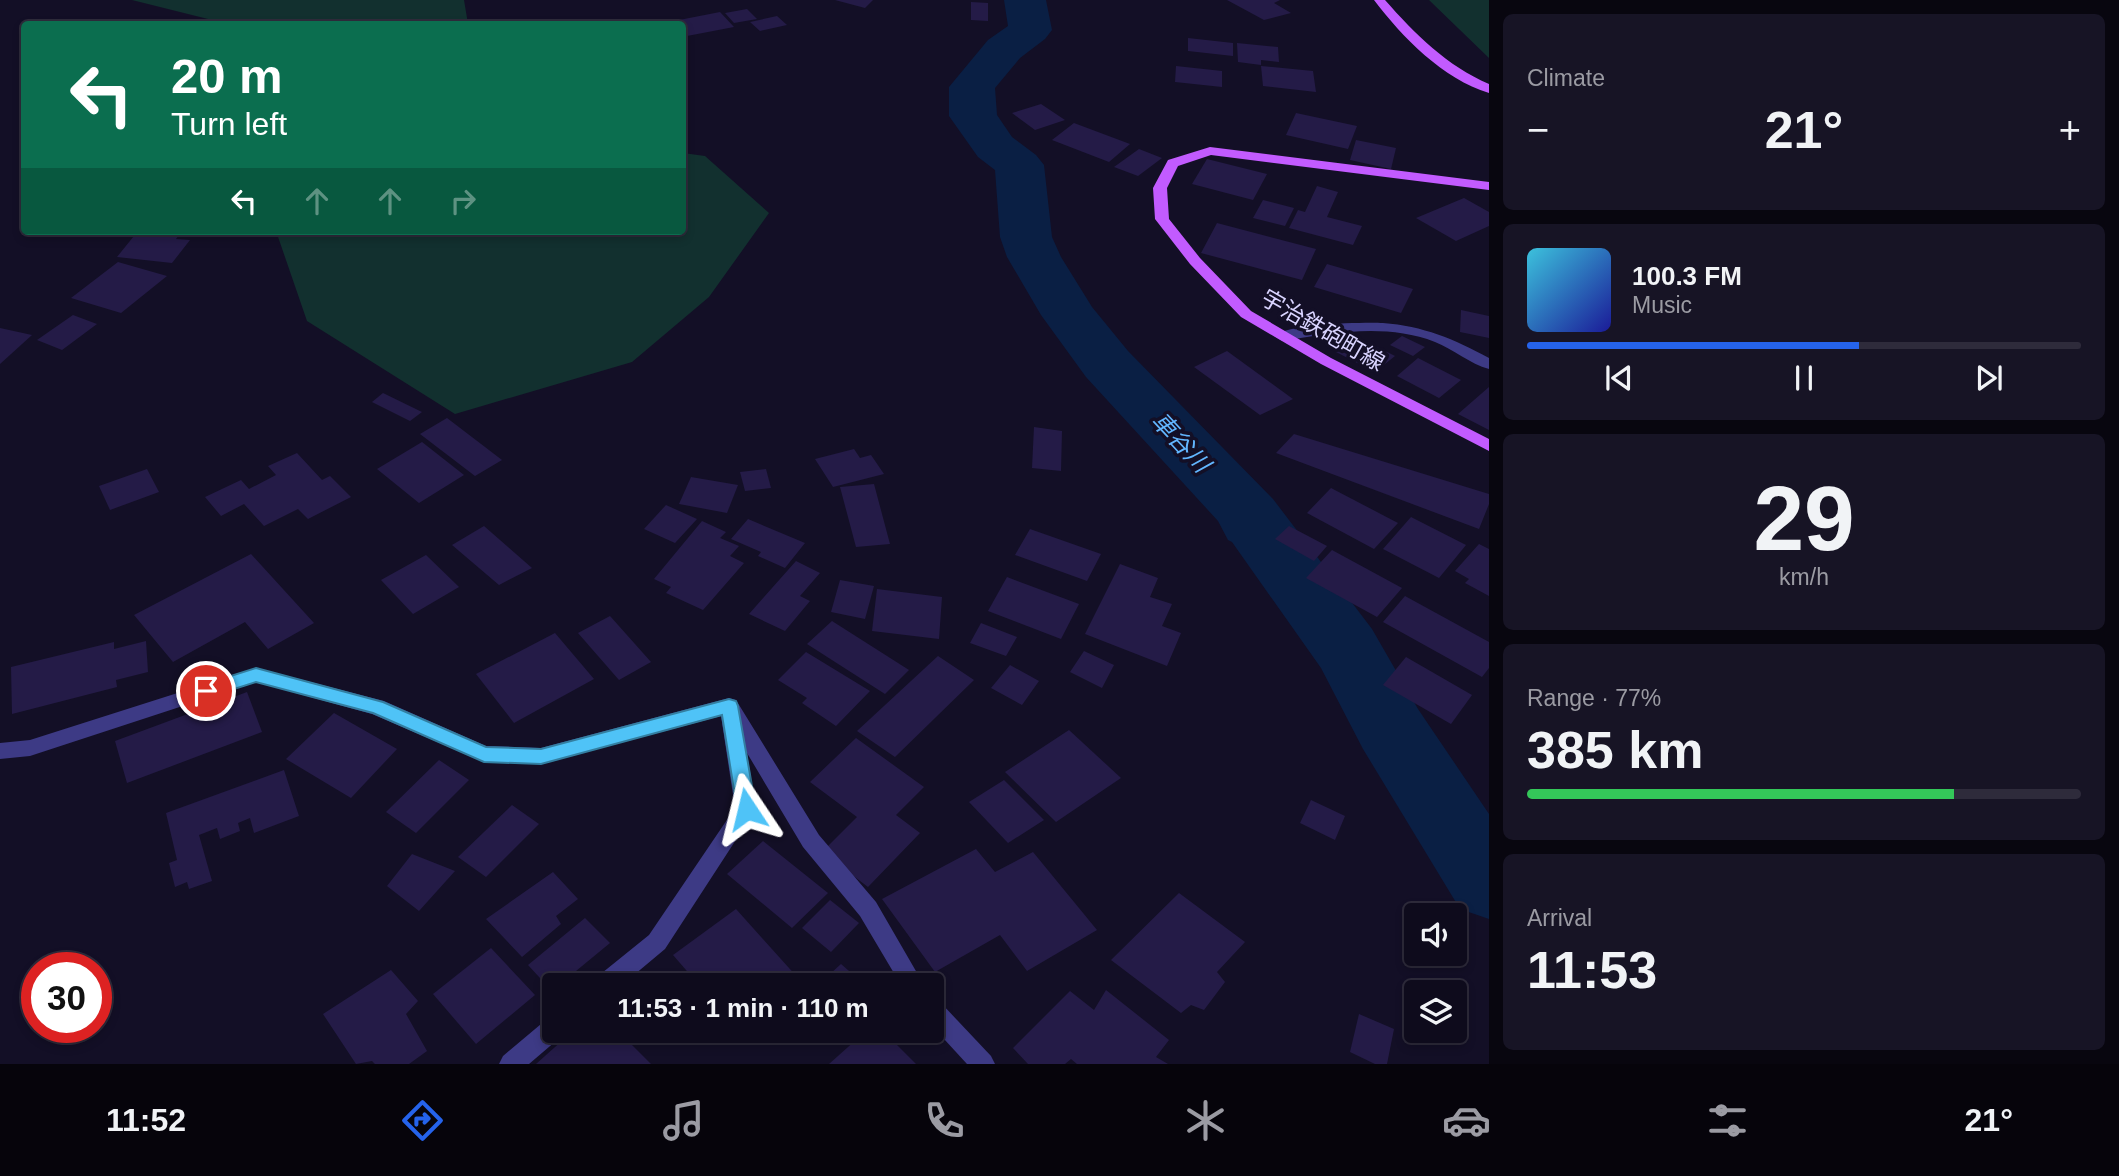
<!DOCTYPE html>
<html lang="en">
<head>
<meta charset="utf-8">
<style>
  :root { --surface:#0e0b1c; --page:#171425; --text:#f1f3f6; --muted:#9b9ba3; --line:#2e2b3b; --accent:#2563eb }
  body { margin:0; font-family:Arial,"Noto Sans JP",sans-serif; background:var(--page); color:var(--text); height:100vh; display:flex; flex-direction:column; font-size:26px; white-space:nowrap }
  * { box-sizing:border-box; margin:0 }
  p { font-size:23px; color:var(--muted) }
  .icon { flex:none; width:38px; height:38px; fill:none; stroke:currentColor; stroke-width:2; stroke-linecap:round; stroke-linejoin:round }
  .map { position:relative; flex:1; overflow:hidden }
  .details { display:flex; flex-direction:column; gap:14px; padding:14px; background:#08060f; width:630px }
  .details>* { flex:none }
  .top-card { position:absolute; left:21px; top:21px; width:665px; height:214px; border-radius:7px; box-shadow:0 4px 10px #0003,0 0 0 2px var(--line); background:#0b6e4f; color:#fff; overflow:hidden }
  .tools { position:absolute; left:1404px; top:903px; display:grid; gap:14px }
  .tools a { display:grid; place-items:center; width:63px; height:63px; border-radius:7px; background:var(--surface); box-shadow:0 4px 10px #0003,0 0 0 2px var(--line); font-size:35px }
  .speed { position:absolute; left:21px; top:952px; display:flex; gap:14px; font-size:35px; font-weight:700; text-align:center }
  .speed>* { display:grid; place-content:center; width:91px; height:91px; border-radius:50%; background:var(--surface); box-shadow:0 4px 10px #0003,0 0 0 2px var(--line); line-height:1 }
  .speed .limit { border:10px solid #d22; background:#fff; color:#111 }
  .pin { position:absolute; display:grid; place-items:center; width:60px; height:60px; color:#fff; margin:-30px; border:4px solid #fff; border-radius:50%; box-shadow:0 2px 7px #0007 }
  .me { position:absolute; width:77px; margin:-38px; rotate:350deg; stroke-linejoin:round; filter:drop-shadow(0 0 5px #0008) }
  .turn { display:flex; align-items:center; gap:24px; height:147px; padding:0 35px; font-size:32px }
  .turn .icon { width:91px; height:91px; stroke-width:2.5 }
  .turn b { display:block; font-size:49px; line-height:60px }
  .lanes { display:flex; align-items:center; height:66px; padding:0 35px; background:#0003; justify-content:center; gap:35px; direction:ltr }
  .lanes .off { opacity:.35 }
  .big { font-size:52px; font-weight:800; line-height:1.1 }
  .details .card { flex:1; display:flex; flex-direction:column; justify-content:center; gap:10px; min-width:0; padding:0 24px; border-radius:10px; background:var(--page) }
  .details .dial { align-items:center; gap:0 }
  .dial b { font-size:91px; line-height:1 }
  .song { display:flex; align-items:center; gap:21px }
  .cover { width:84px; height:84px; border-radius:10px; background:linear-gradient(135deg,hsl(190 70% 55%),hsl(240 70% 35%)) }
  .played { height:7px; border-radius:4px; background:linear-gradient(90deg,var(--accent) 60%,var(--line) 60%) }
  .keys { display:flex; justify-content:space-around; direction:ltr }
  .heat { display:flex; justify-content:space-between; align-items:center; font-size:38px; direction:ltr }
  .charge { height:10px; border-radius:5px; background:linear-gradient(90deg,#34c759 77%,var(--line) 0) }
  .trip { position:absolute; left:542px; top:973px; width:402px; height:70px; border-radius:7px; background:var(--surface); box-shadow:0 4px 10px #0003,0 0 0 2px var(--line); font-weight:800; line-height:70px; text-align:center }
  .menu { display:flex; height:112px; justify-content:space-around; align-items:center; background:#06040b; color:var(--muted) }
  .menu .icon { width:49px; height:49px }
  .menu .on { color:var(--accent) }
  .menu b { font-size:32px; color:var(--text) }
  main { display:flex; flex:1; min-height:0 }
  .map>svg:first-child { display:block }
</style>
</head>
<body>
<main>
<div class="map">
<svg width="1489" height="1064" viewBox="0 0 1489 1064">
  <rect width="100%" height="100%" fill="#130f26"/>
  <g fill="#12302f">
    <polygon points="132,0 464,0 468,24 221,24 220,22"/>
    <polygon points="1429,0 1489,0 1489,58"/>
    <polygon points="683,153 705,156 769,213 709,297 632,362 455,414 307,321 276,231 682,231"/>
  </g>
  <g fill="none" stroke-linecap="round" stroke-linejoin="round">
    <polygon fill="#0a1f44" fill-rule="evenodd" points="1004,0 1046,0 1052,30 1045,39 1020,58 995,88 997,115 1012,137 1036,155 1044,165 1052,237 1061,257 1092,307 1128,351 1273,499 1372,629 1418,709 1489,814 1489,919 1460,909 1363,749 1321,668 1232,542 1228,540 1218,521 1086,377 1041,315 1007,257 1000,237 995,170 978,157 949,116 949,87 988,40 1008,26"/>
  </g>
  <g fill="#241b47">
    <polygon points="835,0 873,0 865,8"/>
    <polygon points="1227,0 1280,0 1274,3 1291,13 1264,20"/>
    <polygon points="971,2 988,3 988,21 971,20"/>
    <polygon points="747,9 757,19 734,23 725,13"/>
    <polygon points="720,12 734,27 687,36 682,31 682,24 677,24 674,21"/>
    <polygon points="777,16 787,25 760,31 750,22"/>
    <polygon points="1188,38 1233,43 1233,56 1188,51"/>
    <polygon points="1237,43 1278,47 1279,62 1261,60 1261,65 1238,62"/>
    <polygon points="1176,66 1222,71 1222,87 1175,82"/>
    <polygon points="1261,66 1313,71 1316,92 1263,86"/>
    <polygon points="1041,104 1065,120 1035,130 1012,113"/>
    <polygon points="1296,113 1357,126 1348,149 1286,135"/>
    <polygon points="1074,123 1130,144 1109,162 1052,140"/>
    <polygon points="1356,140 1396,148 1391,169 1350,160"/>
    <polygon points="1139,149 1162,158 1138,176 1114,167"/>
    <polygon points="1207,159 1267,174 1253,200 1192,184"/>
    <polygon points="1317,186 1338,192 1327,217 1362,226 1353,245 1289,228 1298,210 1305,212"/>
    <polygon points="1464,198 1489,212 1489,226 1456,241 1416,218"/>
    <polygon points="1263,200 1294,208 1285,226 1253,218"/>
    <polygon points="1217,223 1316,249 1302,280 1201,253"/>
    <polygon points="138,231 182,231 176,239 190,240 172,263 117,257"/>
    <polygon points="118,262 167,276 121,313 71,298"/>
    <polygon points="1327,264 1413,289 1401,313 1314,287"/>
    <polygon points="1461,310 1489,316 1489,338 1460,332"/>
    <polygon points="73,315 97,324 62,350 37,340"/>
    <polygon points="0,328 32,335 0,364"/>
    <polygon points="1355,336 1395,356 1375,372 1336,352"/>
    <polygon points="1402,336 1425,347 1413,356 1390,345"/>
    <polygon points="1227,351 1293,399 1260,415 1194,367"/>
    <polygon points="1418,358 1461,380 1439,398 1397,376"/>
    <polygon points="1489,387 1489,430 1458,414"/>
    <polygon points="383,393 422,412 410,421 372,402"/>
    <polygon points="447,418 502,460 475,476 420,434"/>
    <polygon points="1034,427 1062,431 1061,471 1032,468"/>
    <polygon points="1294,434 1489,494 1489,504 1479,529 1276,453"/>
    <polygon points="422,442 464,475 419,503 377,469"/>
    <polygon points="854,449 860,458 871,455 884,474 833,487 815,459"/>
    <polygon points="297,453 322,480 330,476 351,497 308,519 298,509 264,526 244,504 221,516 205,497 241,480 249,489 276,475 268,466"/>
    <polygon points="147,469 159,492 110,510 99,486"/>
    <polygon points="766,469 771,488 745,491 740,472"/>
    <polygon points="691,477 738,485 727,513 679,504"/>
    <polygon points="874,484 890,544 856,547 840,487"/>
    <polygon points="1331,488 1398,523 1374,549 1307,513"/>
    <polygon points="666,505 697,519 675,543 644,529"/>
    <polygon points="1411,517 1466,545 1439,578 1383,549"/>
    <polygon points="748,519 805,543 785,568 758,556 761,552 731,539"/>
    <polygon points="702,521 726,532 720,538 739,546 730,556 744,563 703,610 666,593 671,587 654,579"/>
    <polygon points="484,526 532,568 499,585 452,545"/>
    <polygon points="1289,526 1327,546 1314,561 1275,539"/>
    <polygon points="1030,529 1101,554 1087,581 1015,555"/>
    <polygon points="1479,544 1489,549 1489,596 1465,583 1469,579 1455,571"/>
    <polygon points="1332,550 1402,588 1377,617 1306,578"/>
    <polygon points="251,554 314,623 268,649 245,622 173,662 134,615"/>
    <polygon points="426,555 459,587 413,614 381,580"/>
    <polygon points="796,561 820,573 800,596 810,601 785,631 749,614"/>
    <polygon points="1120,564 1158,578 1150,597 1172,604 1162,626 1181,633 1167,666 1085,634"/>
    <polygon points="1007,577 1079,604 1061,639 988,611"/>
    <polygon points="840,580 874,586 865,619 831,612"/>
    <polygon points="877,589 942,597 939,639 872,631"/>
    <polygon points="1405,596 1489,642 1489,668 1482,677 1383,622"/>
    <polygon points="610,616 651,662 619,680 578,633"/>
    <polygon points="832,621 909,670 885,694 807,644"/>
    <polygon points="981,623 1017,637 1006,656 970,643"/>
    <polygon points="555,633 594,679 514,723 476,674"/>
    <polygon points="146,641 148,672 116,680 117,687 12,714 11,667 114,642 114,649"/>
    <polygon points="1084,651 1114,665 1102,688 1070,672"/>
    <polygon points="806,652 870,691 836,726 802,703 807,698 778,680"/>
    <polygon points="938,656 974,680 895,757 857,731"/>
    <polygon points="1406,657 1472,695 1451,724 1383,685"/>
    <polygon points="1010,665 1039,681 1022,705 991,688"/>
    <polygon points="247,692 262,732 127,783 115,741"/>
    <polygon points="334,713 397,749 351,798 286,759"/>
    <polygon points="1069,730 1121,778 1056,822 1005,772"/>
    <polygon points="856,738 924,787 896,815 920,833 868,887 822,852 857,817 810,782"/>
    <polygon points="439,760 469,780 416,833 386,812"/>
    <polygon points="284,770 299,816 254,833 250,818 238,823 240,831 220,839 217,828 199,835 212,881 189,889 187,882 175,887 169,863 177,860 166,813"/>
    <polygon points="1004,780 1044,820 1008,843 969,802"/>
    <polygon points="1311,800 1345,816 1335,840 1300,823"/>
    <polygon points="512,805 539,824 486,877 458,857"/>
    <polygon points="763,841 828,893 792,928 727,874"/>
    <polygon points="976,849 995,872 1033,852 1097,930 1027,971 1000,935 935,972 882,899"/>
    <polygon points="412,854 455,871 419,911 387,886"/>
    <polygon points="553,872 578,899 556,916 561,924 522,957 486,919"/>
    <polygon points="1179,893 1245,942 1217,972 1225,982 1204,1010 1191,1005 1181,1013 1111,960"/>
    <polygon points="830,900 859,923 831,952 802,928"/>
    <polygon points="736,909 798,978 788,985 699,985 673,955"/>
    <polygon points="585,918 610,943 559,985 555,985 552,991 528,965"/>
    <polygon points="491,948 535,995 476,1044 433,994"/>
    <polygon points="841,964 865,985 818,985"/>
    <polygon points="391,970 418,1001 406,1014 427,1051 409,1064 375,1064 372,1061 356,1064 323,1014"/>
    <polygon points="1106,990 1169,1040 1156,1057 1168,1064 1077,1064 1071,1059 1065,1064 1028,1064 1013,1048 1070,991 1094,1010"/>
    <polygon points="1359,1014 1394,1029 1387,1064 1375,1064 1350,1052"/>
    <polygon points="573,1031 618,1031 651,1064 536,1064"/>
    <polygon points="829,1031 852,1031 840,1041"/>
    <polygon points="866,1031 883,1031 916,1064 829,1064"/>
  </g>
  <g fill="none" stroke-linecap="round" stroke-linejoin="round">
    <g fill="#3d3a85" fill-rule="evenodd">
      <path d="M1383,323C1423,326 1454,339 1489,358V369C1470,364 1453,349 1435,342C1386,323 1332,333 1282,341L1274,336C1287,324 1362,322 1383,323Z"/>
      <polygon points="256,668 384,701 486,746 541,748 729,698 736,700 819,835 876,902 924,985 901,985 860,916 803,847 747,753 756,809 665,949 622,985 594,985 597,977 649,935 735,808 721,716 541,764 484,762 372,714 256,682 30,756 0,759 0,743 30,740"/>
      <polygon points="933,1000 941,1003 991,1056 995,1064 967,1064 933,1027"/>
      <polygon points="555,1016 555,1031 565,1031 563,1035 529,1064 499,1064 503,1056 547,1019"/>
    </g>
    <g fill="#c25bff" fill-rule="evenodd">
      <path d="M1374,0H1385C1415,34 1447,66 1489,84V93C1443,79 1402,37 1374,0Z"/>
      <polygon points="1210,147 1489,182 1489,190 1211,155 1178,166 1167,188 1169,219 1200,258 1251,311 1331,358 1489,439 1489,451 1321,364 1241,317 1190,264 1155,219 1153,188 1168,160"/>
    </g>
  </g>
  <polygon fill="#4fc3f7" stroke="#337fa1" stroke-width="2" points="256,668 383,702 486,747 541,749 729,699 736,701 738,706 756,809 753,814 747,817 740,814 737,809 722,715 541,764 484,762 373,713 256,682 206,698 199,696 197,691 199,686"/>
  <g text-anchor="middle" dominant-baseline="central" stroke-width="7" stroke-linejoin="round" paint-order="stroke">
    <g font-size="23" fill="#d9d4ff" stroke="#130f26">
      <text transform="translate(1323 330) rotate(30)">宇治鉄砲町線</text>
    </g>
    <g font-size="24" font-style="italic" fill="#62b6ff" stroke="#130f26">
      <text transform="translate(1181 442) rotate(47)">車谷川</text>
    </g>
  </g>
</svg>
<div class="tools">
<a><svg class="icon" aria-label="sound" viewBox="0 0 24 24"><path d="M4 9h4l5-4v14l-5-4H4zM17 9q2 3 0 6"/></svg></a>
<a><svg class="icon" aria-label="layers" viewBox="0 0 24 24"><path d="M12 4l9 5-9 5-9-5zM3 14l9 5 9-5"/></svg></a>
</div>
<div class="speed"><div class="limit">30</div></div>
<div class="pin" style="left:206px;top:691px;background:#d93025"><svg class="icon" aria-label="arrive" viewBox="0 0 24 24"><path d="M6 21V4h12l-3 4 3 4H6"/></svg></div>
<svg class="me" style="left:747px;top:809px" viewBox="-20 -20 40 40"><path d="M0-17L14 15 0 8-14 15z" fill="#4fc3f7" stroke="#fff" stroke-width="4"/></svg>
<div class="trip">11:53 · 1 min · 110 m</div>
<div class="top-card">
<div class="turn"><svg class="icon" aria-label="left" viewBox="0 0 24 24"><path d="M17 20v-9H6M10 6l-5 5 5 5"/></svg><div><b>20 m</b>Turn left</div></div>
<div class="lanes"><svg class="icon" aria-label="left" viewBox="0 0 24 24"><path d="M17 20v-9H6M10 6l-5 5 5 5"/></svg><svg class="icon off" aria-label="ahead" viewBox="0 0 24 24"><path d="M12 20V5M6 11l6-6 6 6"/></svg><svg class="icon off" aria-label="ahead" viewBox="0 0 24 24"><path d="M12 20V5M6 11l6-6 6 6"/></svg><svg class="icon off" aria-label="right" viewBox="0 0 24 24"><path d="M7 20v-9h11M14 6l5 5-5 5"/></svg></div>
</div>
</div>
<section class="details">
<div class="card"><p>Climate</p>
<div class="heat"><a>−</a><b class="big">21°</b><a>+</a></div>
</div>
<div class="card">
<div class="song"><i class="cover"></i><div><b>100.3 FM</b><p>Music</p></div></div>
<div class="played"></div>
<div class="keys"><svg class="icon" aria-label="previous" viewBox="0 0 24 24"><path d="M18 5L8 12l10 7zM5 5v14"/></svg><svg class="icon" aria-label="pause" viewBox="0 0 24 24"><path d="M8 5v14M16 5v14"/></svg><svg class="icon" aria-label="next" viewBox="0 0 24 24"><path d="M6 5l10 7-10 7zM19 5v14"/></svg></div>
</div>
<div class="card dial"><b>29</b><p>km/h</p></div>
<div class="card"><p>Range · 77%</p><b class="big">385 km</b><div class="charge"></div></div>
<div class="card"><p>Arrival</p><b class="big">11:53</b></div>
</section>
</main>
<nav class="menu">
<b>11:52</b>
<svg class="icon on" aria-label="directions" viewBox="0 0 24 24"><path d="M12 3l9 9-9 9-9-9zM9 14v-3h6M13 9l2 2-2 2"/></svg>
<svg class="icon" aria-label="music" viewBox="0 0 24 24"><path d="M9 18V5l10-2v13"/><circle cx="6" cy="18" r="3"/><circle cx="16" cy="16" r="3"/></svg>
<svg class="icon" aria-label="phone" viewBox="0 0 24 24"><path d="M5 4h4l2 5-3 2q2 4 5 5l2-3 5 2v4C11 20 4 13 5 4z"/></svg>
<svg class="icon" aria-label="climate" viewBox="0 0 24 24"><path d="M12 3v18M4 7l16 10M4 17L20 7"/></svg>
<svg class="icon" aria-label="car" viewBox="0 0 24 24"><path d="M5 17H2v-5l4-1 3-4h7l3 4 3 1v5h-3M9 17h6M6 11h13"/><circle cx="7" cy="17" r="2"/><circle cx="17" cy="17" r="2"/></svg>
<svg class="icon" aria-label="filters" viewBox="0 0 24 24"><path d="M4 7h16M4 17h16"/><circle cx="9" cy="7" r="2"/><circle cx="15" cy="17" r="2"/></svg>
<b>21°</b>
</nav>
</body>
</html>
